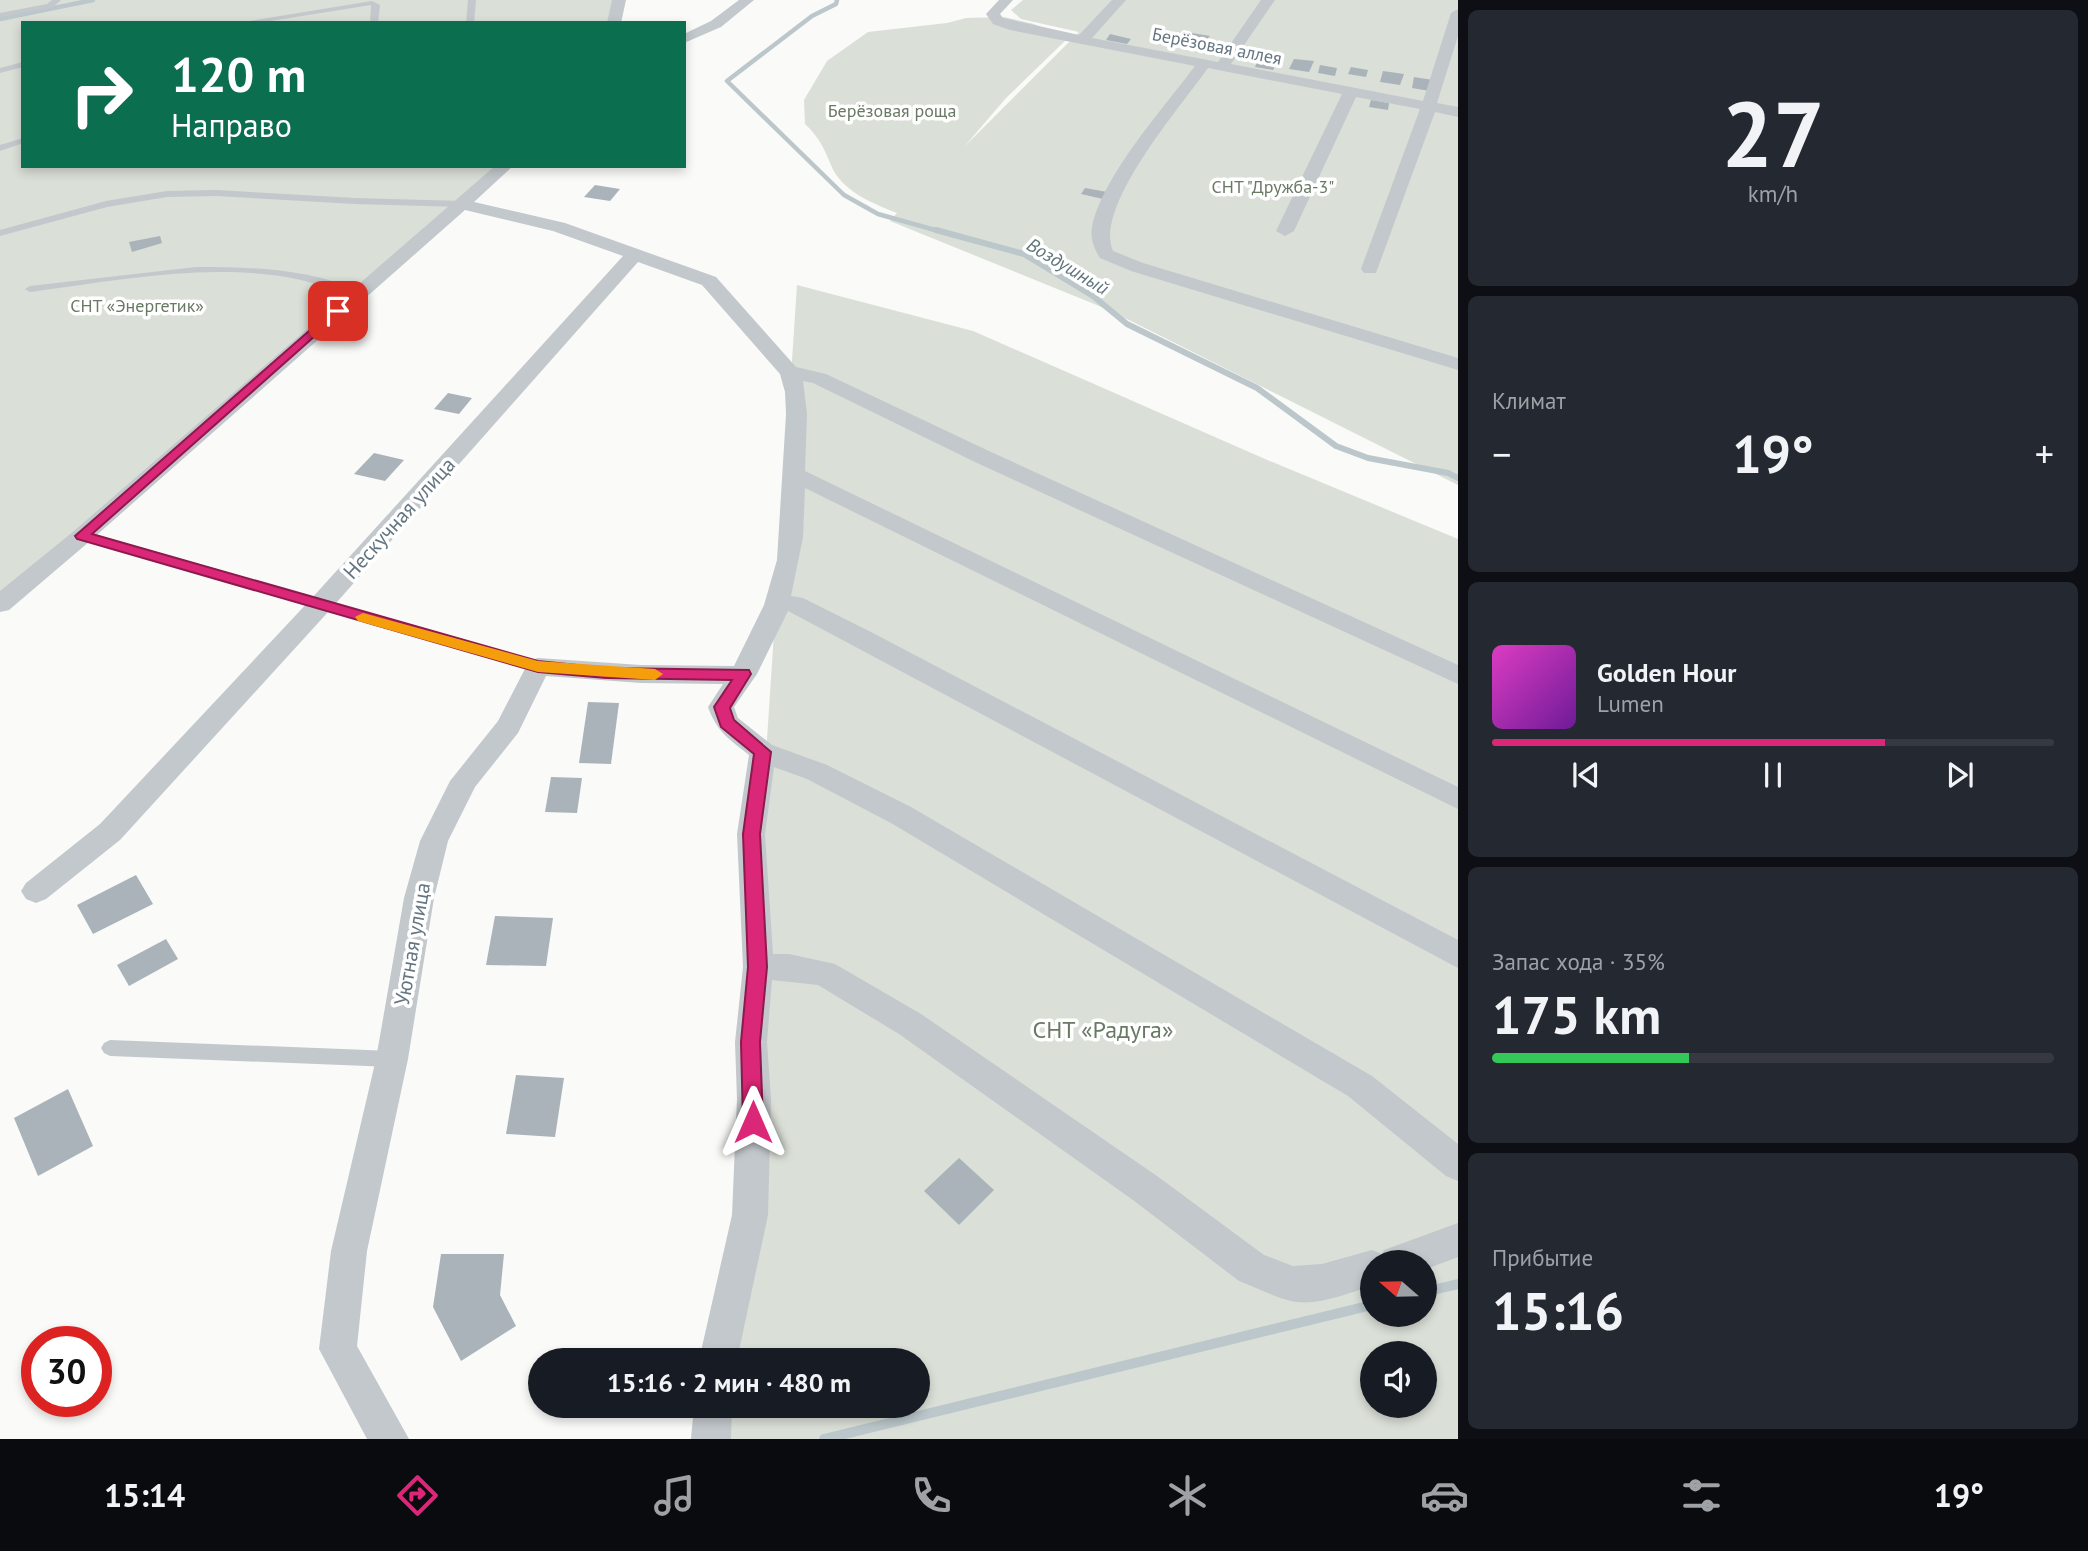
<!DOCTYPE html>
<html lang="ru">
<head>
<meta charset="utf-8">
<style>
  :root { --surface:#171b24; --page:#242831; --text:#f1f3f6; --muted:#9ea1a6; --line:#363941; --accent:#db2777 }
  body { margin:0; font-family:"PT Sans",sans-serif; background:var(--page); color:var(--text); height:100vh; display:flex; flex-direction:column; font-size:26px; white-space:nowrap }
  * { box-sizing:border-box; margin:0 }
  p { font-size:23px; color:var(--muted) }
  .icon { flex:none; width:38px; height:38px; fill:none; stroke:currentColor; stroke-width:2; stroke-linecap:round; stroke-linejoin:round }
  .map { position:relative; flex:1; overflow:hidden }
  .details { display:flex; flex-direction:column; gap:10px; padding:10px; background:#0d0f14; width:630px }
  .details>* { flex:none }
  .top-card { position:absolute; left:21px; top:21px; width:665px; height:147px; border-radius:0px; box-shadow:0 4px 10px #0003; background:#0b6e4f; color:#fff; overflow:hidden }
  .needle { width:46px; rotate:290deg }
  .controls { position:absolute; left:1360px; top:1250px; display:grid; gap:14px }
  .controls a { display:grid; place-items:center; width:77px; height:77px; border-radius:50%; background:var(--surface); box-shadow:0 4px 10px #0003; font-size:35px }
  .speed { position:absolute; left:21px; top:1326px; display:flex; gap:14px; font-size:35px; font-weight:700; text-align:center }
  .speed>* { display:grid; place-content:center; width:91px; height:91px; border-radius:50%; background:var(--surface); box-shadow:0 4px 10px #0003; line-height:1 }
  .speed .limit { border:10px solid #d22; background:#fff; color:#111 }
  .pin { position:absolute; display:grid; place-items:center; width:60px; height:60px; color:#fff; margin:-30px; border-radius:14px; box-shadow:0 4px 10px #0006 }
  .me { position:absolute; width:77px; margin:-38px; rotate:0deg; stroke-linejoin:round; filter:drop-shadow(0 0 5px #0008) }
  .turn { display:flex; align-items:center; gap:24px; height:147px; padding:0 35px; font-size:32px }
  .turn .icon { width:91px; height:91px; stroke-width:2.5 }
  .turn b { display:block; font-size:49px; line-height:60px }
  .big { font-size:52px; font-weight:700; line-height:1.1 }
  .details .widget { flex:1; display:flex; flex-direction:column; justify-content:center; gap:10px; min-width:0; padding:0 24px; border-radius:10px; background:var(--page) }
  .details .dial { align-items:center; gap:0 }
  .dial b { font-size:91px; line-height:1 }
  .song { display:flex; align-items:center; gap:21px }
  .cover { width:84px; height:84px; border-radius:10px; background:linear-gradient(135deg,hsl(310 70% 55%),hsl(280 70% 35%)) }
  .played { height:7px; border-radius:4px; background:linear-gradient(90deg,var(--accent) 70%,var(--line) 70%) }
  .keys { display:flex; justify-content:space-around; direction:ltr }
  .heat { display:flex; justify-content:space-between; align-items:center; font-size:38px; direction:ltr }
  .charge { height:10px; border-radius:5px; background:linear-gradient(90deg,#34c759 35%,var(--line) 0) }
  .trip { position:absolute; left:528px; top:1348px; width:402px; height:70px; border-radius:35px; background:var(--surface); box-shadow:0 4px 10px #0003; font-weight:700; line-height:70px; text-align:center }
  .tabs { display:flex; height:112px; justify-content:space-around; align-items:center; background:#090b0e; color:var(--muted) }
  .tabs .icon { width:49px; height:49px }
  .tabs .current { color:var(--accent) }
  .tabs b { font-size:32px; color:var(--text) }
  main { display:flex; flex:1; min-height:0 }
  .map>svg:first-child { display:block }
</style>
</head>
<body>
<main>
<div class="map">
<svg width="1458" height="1439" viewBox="0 0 1458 1439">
  <rect width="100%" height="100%" fill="#fafaf8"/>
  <g fill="#dadfd7" fill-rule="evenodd">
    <polygon points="0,0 620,0 615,23 23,23 23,166 505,166 0,608"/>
    <path d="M1023,0H1458V485L1109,310L890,221L897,213C874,204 841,191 831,165C824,148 819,137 805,124L804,100L827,61L868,32L947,23L966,18L1004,17L1034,24L1068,38L1006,98L964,147L1079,32L1021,19L1011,10Z"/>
    <path d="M797,285L973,331L1265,459L1458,539V1439H721L723,1405H919V1360H726ZM1372,1262H1424V1314H1372ZM1372,1353H1424V1405H1372Z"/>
  </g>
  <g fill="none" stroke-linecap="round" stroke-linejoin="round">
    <g stroke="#bbc7cb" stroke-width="4.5">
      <polyline points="837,0 836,4 812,16 727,81 844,195 878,214 942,232"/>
      <polyline points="0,19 93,0"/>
    </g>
    <polyline stroke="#bbc7cb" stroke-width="6" points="936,230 1024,254 1093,296 1127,324 1257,388 1336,446 1368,458 1448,473 1458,478"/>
    <g stroke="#bbc7cb" stroke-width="10">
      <polyline points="1424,1292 1458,1284"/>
      <polyline points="824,1439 1372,1305"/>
    </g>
  </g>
  <g fill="#aab3b9">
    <polygon points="1186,32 1210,36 1204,42 1182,39"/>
    <polygon points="1110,34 1131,39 1127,44 1106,40"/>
    <polygon points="1260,56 1279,59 1273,70 1255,67"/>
    <polygon points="1294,59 1314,61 1309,72 1289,69"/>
    <polygon points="1320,65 1337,68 1335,76 1318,73"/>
    <polygon points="1351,67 1368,70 1366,77 1348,74"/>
    <polygon points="1383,71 1404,74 1400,85 1380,82"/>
    <polygon points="1414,77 1433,80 1430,91 1412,88"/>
    <polygon points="1371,100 1389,103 1388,110 1369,107"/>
    <polygon points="595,185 620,189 610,201 584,197"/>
    <polygon points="1085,188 1107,192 1103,199 1081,194"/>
    <polygon points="160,236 162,243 132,252 129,242"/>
    <polygon points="448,393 472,398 459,414 434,409"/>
    <polygon points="374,453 404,460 385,481 354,474"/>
    <polygon points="588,702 619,703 611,764 579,763"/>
    <polygon points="551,777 582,778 577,813 545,812"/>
    <polygon points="136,875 153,904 93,934 77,905"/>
    <polygon points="495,916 553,918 546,966 486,965"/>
    <polygon points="166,939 178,959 129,986 117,965"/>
    <polygon points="516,1075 564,1078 555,1137 506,1134"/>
    <polygon points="68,1089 93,1146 38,1176 14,1118"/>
    <polygon points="959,1158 994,1190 959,1225 924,1191"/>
    <polygon points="441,1254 504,1254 500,1295 516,1326 461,1361 433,1307"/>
  </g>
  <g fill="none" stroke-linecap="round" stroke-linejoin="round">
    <g fill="#c3c8cc" fill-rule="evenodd">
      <polygon points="52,0 61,0 52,8 0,17 0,13 47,4"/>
      <polygon points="468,0 476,0 474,23 466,23"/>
      <polygon points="372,1 380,5 378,23 370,23 371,5 258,23 238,23"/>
      <polygon points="23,62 23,67 0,73 0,68"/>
      <polygon points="23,138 23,143 0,151 0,145"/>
      <polygon points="216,190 355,198 462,201 467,204 462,207 355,204 216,196 167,197 107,207 0,236 0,230 106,201 167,191"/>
      <path d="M196,267C244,267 292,268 338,283C346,286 356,288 363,293L358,296C332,289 307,280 280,276C198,264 112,281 30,292L25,289L30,286Z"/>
      <polygon points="82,532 543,664 545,667 538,672 78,539 76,536"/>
      <polygon points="110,1040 392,1051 398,1054 401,1059 398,1064 392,1067 110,1056 104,1053 101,1048 104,1043"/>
    </g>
    <g fill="#c3c8cc" fill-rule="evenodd">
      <polygon points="612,0 626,0 621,23 607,23"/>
      <polygon points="739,0 754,0 721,27 684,43 684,34 711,21"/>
      <path d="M999,0H1013L1000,14L1003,18L1079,35L1112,0H1126L1092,38L1218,62L1261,0H1275L1231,64L1423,101L1451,13L1458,9V36L1437,103L1458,107V117L1435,112L1376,273H1364L1361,269L1420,109L1356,97L1294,231L1285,236L1276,231L1342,94L1208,68C1182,105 1093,207 1113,251L1143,263L1458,358V370L1131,271L1100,258C1094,249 1090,238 1092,227C1103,175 1163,109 1195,66L1010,30L993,24L986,14Z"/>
      <path d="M495,166H513L474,202L565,223L716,277L796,367L826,374L991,452L1458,665V684L975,462L813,383L803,381L807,414L805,471L1458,787V809L805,488L803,537L791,596L803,598L871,632L1458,940V968L788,611L757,674L734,707L738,718L772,745L827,765L911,807L1372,1076L1458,1144V1181L1446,1176L1348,1096L891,823L807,779L774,767L765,834L773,954H789L835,964L921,1014L1157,1176L1264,1255L1293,1266L1322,1264L1372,1250L1382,1254L1384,1250L1458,1223V1257L1424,1270V1262H1372V1286C1348,1293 1316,1307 1291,1301C1273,1297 1256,1287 1239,1281L1133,1200L899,1034L818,985L772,980L767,1042L771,1099L768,1215L737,1360H699L732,1215L737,1099L735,1042L743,967L737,834L749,755C729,739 717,732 708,707L723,684L641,683L546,676L518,733L475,787L448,841L434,898L408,1059L367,1251L357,1346L409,1439H367L319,1349L331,1251L376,1059L404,898L420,841L450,781L498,721L529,661L538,658L641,665L734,666L764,605L777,560L786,414L785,392L780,374L702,285L638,262L329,611L120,840L46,899L36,903L26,899L21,891L26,883L100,824L311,599L623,256L553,231L465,210L90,541L9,610L0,612V591L74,531Z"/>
      <polygon points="694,1405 732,1405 731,1439 691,1439"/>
    </g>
  </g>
  <polygon fill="#db2777" stroke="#8e194d" stroke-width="2" points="334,309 343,311 92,534 538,661 606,668 749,670 751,674 730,708 734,720 771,752 760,834 767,967 760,1042 763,1122 760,1129 753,1132 746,1129 743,1122 741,1042 748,967 743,834 754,754 721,727 714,707 732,680 606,678 538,672 77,539 75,536"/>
  <polygon fill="#f59e0b" points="363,613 538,661 655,669 663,674 655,680 538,672 358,621 355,617"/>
  <g text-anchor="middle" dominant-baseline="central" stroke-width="7" stroke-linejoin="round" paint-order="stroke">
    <g font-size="18" fill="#657683" stroke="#fff">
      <text transform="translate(1217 46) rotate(11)">Берёзовая аллея</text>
    </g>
    <g font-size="18" fill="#687a64" stroke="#fff">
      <text x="892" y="110">Берёзовая роща</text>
      <text x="1273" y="186">СНТ "Дружба-3"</text>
      <text x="137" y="305">СНТ «Энергетик»</text>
    </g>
    <g font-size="19" font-style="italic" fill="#60757c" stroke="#fff">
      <text transform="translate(1068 266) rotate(31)">Воздушный</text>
    </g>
    <g font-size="21" fill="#657683" stroke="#fff">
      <text transform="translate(399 518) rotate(-48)">Нескучная улица</text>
      <text transform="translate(412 944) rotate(-80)">Уютная улица</text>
    </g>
    <g font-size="24" fill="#687a64" stroke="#fff">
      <text x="1103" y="1029">СНТ «Радуга»</text>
    </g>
  </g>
</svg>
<div class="controls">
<a><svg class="needle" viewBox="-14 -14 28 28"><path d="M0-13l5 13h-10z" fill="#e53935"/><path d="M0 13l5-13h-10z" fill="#9ea1a6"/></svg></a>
<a><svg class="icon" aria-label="sound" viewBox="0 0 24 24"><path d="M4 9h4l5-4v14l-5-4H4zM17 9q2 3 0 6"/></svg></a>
</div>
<div class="speed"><div class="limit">30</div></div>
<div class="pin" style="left:338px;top:311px;background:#d93025"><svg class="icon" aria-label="arrive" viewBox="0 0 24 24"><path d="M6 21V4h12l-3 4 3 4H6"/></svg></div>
<svg class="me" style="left:753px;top:1122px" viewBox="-20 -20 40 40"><path d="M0-17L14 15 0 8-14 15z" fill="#db2777" stroke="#fff" stroke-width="4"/></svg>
<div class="trip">15:16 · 2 мин · 480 m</div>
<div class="top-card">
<div class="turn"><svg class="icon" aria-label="right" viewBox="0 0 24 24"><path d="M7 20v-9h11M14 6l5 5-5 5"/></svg><div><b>120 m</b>Направо</div></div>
</div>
</div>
<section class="details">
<div class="widget dial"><b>27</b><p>km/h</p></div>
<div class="widget"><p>Климат</p>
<div class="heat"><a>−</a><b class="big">19°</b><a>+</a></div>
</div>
<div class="widget">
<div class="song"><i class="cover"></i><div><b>Golden Hour</b><p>Lumen</p></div></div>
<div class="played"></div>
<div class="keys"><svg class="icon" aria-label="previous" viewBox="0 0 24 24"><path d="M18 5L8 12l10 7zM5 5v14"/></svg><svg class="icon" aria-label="pause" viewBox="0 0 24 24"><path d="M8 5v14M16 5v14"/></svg><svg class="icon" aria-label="next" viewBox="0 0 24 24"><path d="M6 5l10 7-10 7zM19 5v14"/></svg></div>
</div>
<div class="widget"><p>Запас хода · 35%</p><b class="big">175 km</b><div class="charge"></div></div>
<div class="widget"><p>Прибытие</p><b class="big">15:16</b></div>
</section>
</main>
<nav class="tabs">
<b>15:14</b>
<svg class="icon current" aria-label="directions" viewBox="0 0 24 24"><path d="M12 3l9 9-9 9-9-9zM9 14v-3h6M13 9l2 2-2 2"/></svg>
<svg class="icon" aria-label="music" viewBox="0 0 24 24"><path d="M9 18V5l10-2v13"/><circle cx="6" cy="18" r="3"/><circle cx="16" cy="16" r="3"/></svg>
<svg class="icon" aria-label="phone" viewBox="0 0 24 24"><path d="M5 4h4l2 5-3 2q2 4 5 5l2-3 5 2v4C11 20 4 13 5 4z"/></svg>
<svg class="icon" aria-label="climate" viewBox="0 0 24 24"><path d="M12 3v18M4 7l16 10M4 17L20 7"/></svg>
<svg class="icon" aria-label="car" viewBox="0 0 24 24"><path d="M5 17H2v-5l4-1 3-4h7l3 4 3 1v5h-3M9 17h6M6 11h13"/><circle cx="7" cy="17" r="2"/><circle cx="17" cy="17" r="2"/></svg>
<svg class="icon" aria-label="filters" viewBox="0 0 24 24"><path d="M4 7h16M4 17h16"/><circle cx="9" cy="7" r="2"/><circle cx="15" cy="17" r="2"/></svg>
<b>19°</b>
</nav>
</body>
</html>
